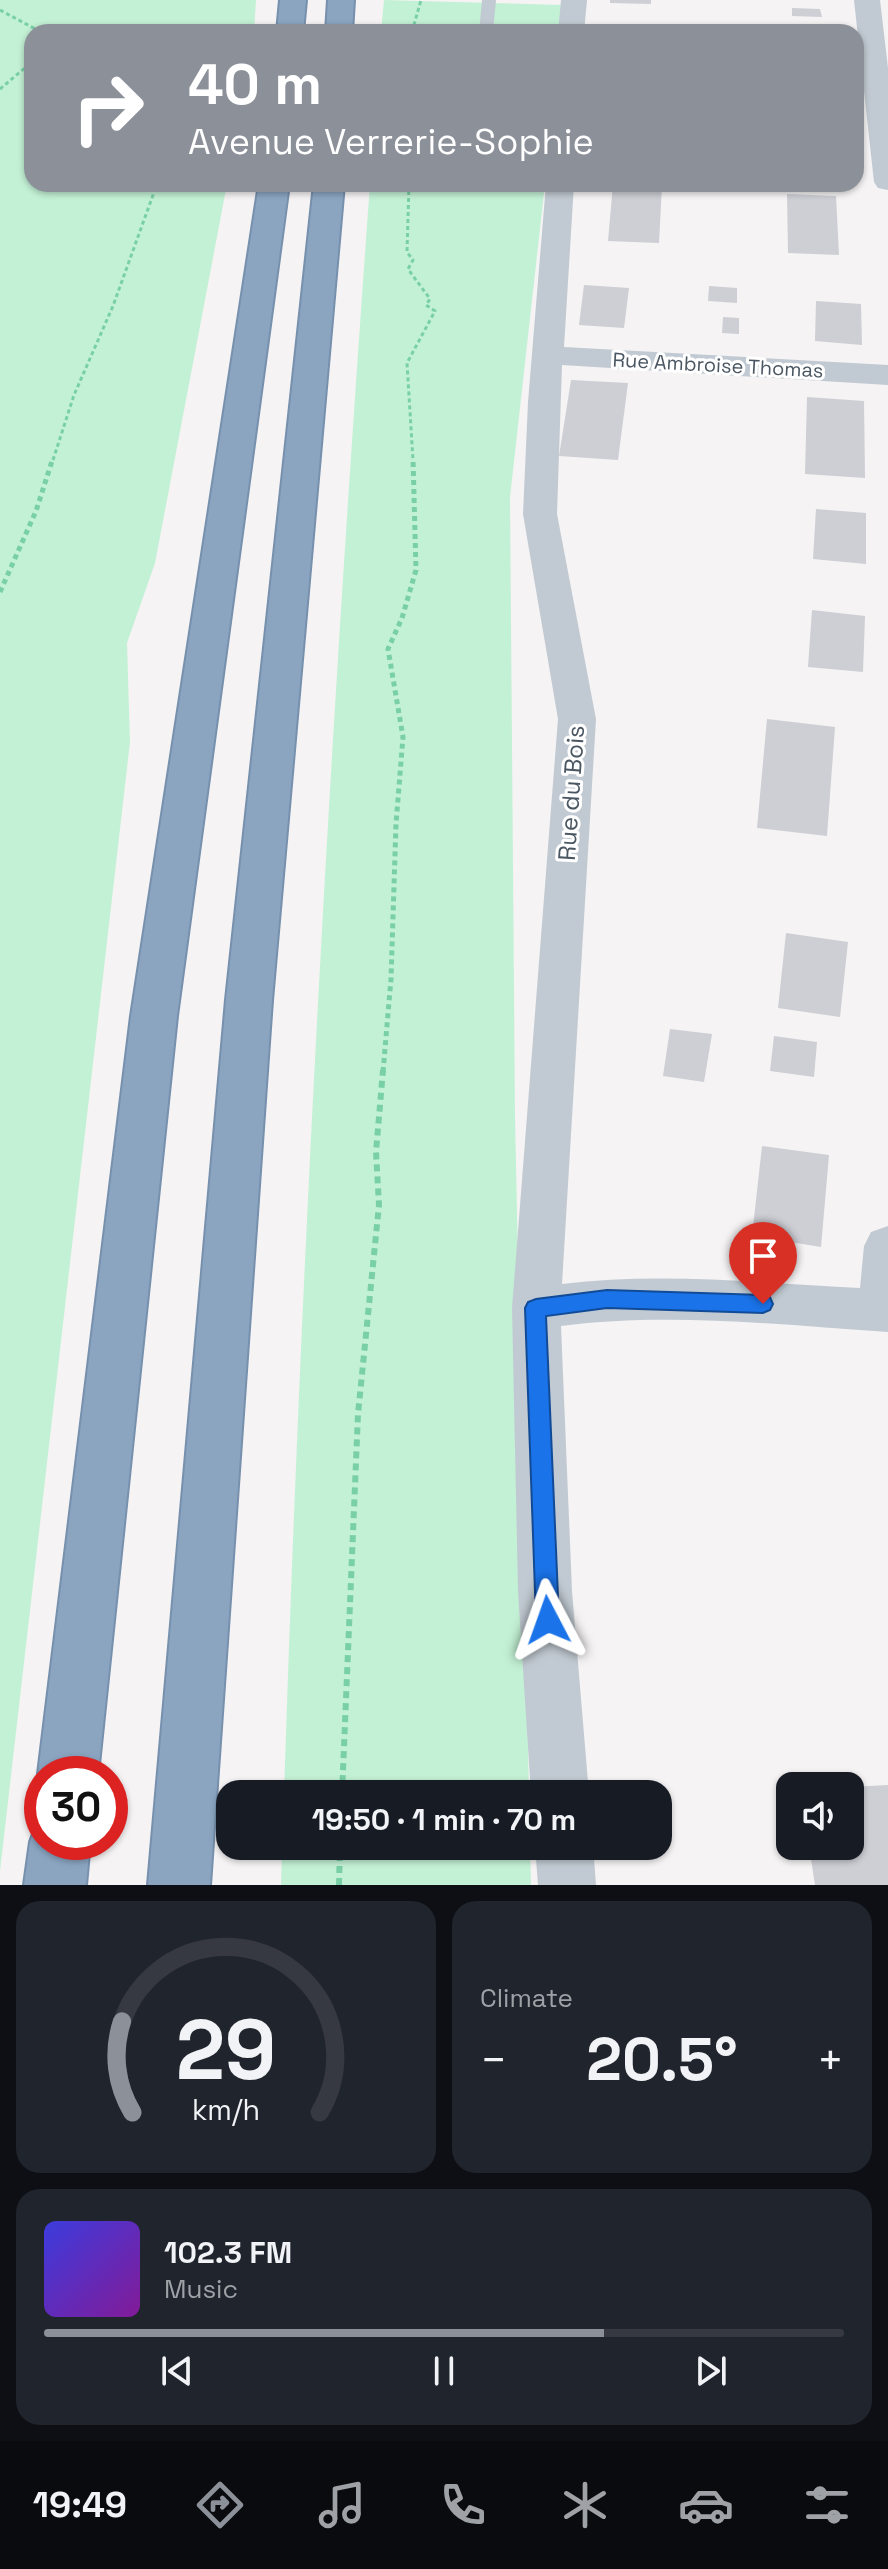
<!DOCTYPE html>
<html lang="en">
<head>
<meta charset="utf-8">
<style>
  :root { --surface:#171b24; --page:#20242c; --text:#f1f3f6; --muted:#9ea1a6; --line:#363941; --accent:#8c9099 }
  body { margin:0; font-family:"Space Grotesk",sans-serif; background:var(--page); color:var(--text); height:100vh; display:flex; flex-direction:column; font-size:30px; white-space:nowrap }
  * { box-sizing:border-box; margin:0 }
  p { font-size:26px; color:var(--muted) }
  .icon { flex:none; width:44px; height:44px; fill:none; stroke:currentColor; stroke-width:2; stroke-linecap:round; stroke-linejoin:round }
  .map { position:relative; height:1885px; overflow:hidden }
  .side { display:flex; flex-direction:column; gap:16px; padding:16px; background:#0d0f14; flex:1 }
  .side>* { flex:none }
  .top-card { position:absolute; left:24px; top:24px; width:840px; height:168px; border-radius:24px; box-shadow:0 2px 6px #0004; background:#8c9099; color:#fff; overflow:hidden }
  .buttons { position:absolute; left:776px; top:1772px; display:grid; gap:16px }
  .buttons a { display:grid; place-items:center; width:88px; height:88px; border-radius:16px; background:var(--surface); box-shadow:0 2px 6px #0004; font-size:40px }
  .speed { position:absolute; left:24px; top:1756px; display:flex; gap:16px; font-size:40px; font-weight:700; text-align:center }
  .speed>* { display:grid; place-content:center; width:104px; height:104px; border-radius:50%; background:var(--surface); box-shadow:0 2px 6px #0004; line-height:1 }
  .speed .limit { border:12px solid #d22; background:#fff; color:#111 }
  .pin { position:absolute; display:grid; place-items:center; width:68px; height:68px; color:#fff; margin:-82px -34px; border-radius:50% 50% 50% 0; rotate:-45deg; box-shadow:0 0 8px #0007 }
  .pin .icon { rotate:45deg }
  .me { position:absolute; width:88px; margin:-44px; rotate:356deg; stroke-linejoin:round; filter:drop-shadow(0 0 6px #0008) }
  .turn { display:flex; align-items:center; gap:28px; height:168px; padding:0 32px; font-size:36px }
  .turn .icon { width:104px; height:104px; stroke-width:2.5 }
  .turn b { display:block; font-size:56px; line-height:68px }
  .big { font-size:60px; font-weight:700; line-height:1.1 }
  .side .tile { flex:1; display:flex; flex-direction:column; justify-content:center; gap:12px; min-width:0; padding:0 28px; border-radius:24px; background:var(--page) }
  .side .dial { align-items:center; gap:0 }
  .dial svg { height:208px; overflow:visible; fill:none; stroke:var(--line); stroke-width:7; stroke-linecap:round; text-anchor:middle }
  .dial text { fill:var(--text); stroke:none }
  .song { display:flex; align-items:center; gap:24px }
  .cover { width:96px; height:96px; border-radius:12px; background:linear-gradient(135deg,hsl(240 70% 55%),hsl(290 70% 35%)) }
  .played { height:8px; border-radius:4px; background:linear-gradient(90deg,var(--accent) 70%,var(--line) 70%) }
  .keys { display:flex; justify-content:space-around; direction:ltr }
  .heat { display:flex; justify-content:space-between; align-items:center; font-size:44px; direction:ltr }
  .side .tiles { flex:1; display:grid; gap:16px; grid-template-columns:1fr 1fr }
  .tile:last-child { grid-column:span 2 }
  .trip { position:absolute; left:216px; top:1780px; width:456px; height:80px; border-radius:24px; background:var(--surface); box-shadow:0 2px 6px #0004; font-weight:700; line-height:80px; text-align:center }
  .menu { display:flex; height:128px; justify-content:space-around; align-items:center; background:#090b0e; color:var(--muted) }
  .menu .icon { width:56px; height:56px }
  .menu .current { color:var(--accent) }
  .menu b { font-size:36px; color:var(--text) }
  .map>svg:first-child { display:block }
</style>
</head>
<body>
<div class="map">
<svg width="888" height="1885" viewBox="0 0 888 1885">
  <rect width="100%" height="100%" fill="#f5f3f3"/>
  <g fill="#c3f1d5">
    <polygon points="0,0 256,0 254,32 32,32 32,184 227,184 155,563 127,643 130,742 0,1871"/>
    <polygon points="384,0 564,5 561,32 381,32"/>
    <path d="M370,184H545L510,497L515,1117L529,1794H284C301,1257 331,720 370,184Z"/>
    <polygon points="282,1846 530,1846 531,1885 281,1885"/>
  </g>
  <g fill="#cdcfd5">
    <polygon points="610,0 651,0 651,4 610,3"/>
    <polygon points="792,8 820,9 822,17 792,16"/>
    <polygon points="613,184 662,185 659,243 608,241"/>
    <polygon points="787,194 836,196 839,255 788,253"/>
    <polygon points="584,285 629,288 624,328 579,325"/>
    <polygon points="709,286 737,288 737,303 708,301"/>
    <polygon points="816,301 861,304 862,345 815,341"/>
    <polygon points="723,317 739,318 739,334 722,333"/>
    <polygon points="571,380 628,383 618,460 559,456"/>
    <polygon points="807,397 864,401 865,478 805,474"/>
    <polygon points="816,509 866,513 866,564 813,559"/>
    <polygon points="812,610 865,616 863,672 808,667"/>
    <polygon points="767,719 835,727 827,836 757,828"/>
    <polygon points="786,933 848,942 840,1017 778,1008"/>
    <polygon points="670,1029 712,1034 704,1082 663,1076"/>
    <polygon points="774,1036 817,1042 814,1077 770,1071"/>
    <polygon points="762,1146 829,1155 821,1247 752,1236"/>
    <polygon points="888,1785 888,1885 815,1885 809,1846 850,1846 850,1787"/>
  </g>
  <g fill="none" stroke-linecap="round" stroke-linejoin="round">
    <g stroke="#7690ad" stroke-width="4">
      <g id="highway">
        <polygon points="280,0 306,0 303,32 277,32"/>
        <polygon points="328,0 354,0 352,32 326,32"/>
        <polygon points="259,184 289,184 177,1016 98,1774 42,1774 42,1783 38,1774 131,1016"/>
        <polygon points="314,184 344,184 272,1000 210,1885 148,1885 226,1000"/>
        <polygon points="42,1819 42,1842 90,1842 86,1885 24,1885 30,1842 38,1820"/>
      </g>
    </g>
    <g stroke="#7ad0a6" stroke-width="3" stroke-dasharray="4 3" stroke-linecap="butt">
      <polyline points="0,10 41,32"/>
      <polyline points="412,32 421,0"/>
      <polyline points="0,89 32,62"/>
      <polyline points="409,184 407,252 413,260 408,269 430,299 426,305 435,311 407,363 413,460"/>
      <polyline points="53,460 74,395 113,306 157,184"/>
    </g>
    <g stroke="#7ad0a6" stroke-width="5" stroke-dasharray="5 4" stroke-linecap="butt">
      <polyline points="0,592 36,511 53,458"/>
      <polyline points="383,1072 391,979 396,824 403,737 388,649 402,618 416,570 413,458"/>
    </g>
    <g stroke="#7ad0a6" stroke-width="6" stroke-dasharray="7 5" stroke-linecap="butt">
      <polyline points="342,1794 358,1414 379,1205 376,1152 383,1070"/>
      <polyline points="339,1885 340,1846"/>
    </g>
    <polygon fill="#c1cad2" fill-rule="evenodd" points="482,0 496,0 493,32 479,32"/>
    <g fill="#c1cad2" fill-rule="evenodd">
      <polygon points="561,0 587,0 584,32 558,32"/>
      <polygon points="854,0 880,0 888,68 888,190 878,188 874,182"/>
      <path d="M546,184H574L564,347L888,365V385L562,365L557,514L596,719L562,1284C660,1272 761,1283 860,1288L864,1246L871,1232L888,1226V1332C780,1325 669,1312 561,1326L572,1591L589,1794H531L518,1591L512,1308L558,719L523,514L528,402Z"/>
      <polygon points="535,1846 593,1846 596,1885 538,1885"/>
    </g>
    <use href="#highway" fill="#8ba5c1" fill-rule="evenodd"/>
  </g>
  <polygon fill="#1a73e8" stroke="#114b97" stroke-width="2" points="607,1290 763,1295 770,1297 773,1304 770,1310 763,1313 607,1308 546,1316 559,1620 556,1628 548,1631 539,1628 536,1620 525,1308 528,1302 536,1299"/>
  <g text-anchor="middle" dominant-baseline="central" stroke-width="6" stroke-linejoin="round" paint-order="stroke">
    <g font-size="20" fill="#4a5661" stroke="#fff">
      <text transform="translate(718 365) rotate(3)">Rue Ambroise Thomas</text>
    </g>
    <g font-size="24" fill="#4a5661" stroke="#fff">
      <text transform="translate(571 793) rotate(-86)">Rue du Bois</text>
    </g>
  </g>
</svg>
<div class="buttons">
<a><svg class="icon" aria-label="sound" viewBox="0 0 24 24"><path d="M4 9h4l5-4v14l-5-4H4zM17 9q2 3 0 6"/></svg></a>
</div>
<div class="speed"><div class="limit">30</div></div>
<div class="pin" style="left:763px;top:1304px;background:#d93025"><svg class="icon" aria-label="arrive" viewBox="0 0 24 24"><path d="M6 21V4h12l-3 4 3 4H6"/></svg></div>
<svg class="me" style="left:548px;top:1620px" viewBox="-20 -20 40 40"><path d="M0-17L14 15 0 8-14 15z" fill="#1a73e8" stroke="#fff" stroke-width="4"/></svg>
<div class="trip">19:50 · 1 min · 70 m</div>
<div class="top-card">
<div class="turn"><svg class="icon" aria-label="right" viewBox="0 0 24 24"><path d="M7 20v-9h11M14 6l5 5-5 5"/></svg><div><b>40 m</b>Avenue Verrerie-Sophie</div></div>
</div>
</div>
<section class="side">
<div class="tiles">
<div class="tile dial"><svg viewBox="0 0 100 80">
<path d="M14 69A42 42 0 1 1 86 69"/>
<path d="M14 69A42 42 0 0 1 10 34" stroke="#8c9099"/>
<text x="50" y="56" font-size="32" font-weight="700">29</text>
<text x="50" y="72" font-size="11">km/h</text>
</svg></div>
<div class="tile"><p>Climate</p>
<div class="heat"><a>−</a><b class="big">20.5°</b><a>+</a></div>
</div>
<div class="tile">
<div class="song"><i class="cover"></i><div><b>102.3 FM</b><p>Music</p></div></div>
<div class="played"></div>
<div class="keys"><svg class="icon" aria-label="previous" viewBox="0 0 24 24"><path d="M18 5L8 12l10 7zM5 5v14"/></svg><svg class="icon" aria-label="pause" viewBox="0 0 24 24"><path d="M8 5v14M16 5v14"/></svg><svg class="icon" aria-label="next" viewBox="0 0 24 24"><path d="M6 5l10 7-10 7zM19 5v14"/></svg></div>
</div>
</div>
</section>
<nav class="menu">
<b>19:49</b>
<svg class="icon current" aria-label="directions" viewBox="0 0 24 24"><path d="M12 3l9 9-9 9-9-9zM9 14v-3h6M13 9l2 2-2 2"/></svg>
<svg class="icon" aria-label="music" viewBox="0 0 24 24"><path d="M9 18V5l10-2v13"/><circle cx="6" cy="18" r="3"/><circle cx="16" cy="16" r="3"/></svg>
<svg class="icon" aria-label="phone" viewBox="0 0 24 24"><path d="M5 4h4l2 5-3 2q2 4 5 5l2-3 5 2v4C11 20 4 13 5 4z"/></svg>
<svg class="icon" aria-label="climate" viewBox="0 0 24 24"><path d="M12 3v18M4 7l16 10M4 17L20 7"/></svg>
<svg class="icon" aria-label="car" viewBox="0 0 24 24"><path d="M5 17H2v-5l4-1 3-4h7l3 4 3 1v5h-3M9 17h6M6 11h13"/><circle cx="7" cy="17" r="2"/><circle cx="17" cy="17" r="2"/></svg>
<svg class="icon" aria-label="filters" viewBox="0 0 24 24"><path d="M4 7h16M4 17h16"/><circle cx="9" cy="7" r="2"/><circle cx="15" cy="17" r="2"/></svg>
</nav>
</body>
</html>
